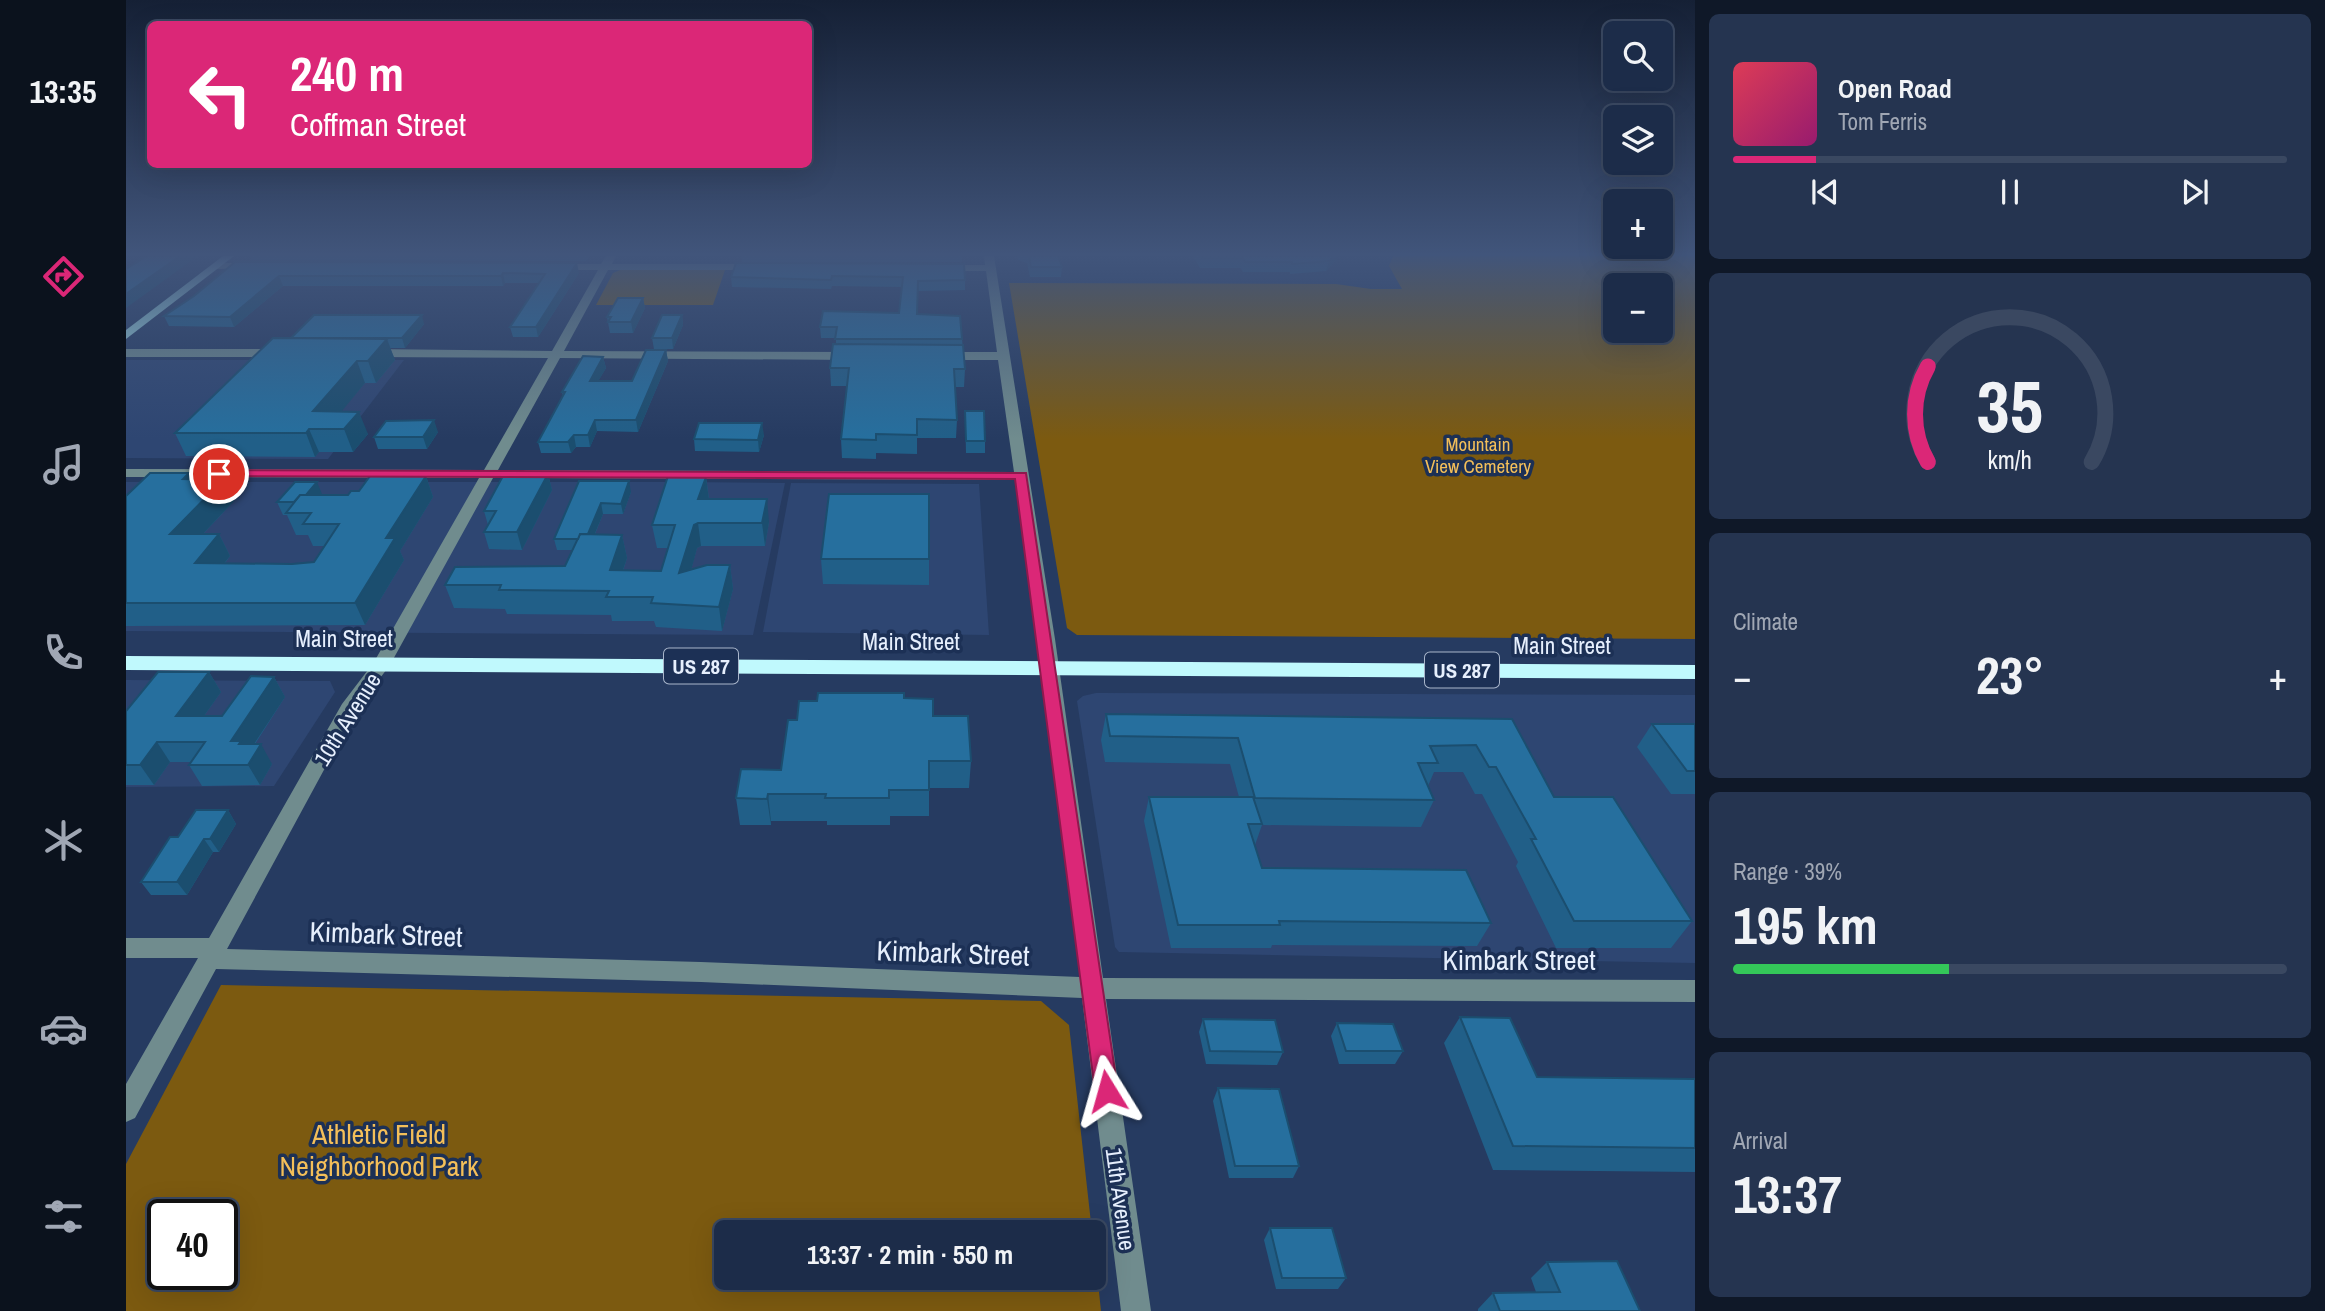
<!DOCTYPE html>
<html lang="en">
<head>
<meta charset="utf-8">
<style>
  :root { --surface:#1c2c49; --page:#253450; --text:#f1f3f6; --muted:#a0a7b4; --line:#3a4861; --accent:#db2777 }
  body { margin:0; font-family:"Archivo Narrow",sans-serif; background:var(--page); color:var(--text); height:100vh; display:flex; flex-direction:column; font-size:26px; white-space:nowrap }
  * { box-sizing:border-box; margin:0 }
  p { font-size:23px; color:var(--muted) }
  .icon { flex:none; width:38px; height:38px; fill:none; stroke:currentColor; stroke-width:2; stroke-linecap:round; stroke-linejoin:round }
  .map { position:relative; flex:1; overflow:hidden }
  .drawer { display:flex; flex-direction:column; gap:14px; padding:14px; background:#0f1828; width:630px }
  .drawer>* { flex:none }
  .top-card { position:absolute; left:21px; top:21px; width:665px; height:147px; border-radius:10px; box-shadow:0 7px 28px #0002,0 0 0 2px var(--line); background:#db2777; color:#fff; overflow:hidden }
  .fabs { position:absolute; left:1477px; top:21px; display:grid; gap:14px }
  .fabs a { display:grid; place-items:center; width:70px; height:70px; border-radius:10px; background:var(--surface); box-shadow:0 7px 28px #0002,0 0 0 2px var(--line); font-size:35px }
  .speed { position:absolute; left:21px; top:1199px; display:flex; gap:14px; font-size:35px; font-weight:700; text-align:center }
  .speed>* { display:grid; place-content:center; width:91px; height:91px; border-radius:50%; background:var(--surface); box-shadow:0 7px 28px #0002,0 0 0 2px var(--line); line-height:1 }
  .speed .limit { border:4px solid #111; border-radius:10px; background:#fff; color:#111 }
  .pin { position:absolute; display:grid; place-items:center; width:60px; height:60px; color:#fff; margin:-30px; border:4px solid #fff; border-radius:50%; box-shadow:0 2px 7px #0007 }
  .me { position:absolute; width:77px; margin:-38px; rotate:352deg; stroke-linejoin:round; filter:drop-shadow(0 0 5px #0008) }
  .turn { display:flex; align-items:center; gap:24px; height:147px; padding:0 28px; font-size:32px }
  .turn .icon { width:91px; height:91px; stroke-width:2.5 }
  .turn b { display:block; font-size:49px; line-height:60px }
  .big { font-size:52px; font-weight:800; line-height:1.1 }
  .drawer .card { flex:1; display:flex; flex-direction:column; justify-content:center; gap:10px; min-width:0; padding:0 24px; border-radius:10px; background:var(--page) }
  .drawer .dial { align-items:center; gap:0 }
  .dial svg { height:182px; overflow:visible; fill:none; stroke:var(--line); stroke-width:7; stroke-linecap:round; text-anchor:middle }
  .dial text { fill:var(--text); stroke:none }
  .song { display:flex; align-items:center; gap:21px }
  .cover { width:84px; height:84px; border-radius:10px; background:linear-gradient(135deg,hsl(350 70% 55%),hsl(320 70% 35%)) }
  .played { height:7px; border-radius:4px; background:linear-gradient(90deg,var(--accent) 15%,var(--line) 15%) }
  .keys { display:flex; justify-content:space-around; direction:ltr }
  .heat { display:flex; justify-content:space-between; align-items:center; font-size:38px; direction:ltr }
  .charge { height:10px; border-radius:5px; background:linear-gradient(90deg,#34c759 39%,var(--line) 0) }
  .trip { position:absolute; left:588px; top:1220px; width:392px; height:70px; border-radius:10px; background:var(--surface); box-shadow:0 7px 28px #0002,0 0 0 2px var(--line); font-weight:800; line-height:70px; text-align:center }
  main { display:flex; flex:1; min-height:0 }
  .menu { display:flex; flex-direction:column; width:126px; justify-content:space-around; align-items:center; background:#0b121d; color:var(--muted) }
  .menu .icon { width:49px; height:49px }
  .menu .on { color:var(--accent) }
  .menu b { font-size:32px; color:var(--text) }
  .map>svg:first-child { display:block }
</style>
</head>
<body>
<main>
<nav class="menu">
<b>13:35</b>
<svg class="icon on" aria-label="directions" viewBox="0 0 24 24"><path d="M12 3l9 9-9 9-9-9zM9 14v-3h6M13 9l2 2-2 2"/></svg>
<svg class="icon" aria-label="music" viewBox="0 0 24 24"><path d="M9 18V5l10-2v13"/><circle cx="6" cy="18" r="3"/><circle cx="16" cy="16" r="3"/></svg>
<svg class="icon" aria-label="phone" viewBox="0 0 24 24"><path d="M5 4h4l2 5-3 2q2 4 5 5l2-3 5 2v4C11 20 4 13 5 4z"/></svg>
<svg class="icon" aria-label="climate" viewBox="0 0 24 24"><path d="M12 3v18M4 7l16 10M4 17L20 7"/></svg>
<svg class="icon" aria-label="car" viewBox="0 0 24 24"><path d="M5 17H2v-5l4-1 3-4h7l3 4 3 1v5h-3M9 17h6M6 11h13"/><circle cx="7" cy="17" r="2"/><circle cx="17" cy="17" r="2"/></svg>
<svg class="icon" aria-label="filters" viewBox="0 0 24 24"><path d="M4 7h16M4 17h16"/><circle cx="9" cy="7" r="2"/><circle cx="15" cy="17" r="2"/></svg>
</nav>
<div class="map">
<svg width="1569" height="1311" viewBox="0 0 1569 1311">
  <rect width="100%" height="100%" fill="#263b61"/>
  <g fill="#2e4672">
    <polygon points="0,360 278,360 202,459 0,458"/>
    <polygon points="0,482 556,482 659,483 627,635 0,631"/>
    <polygon points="665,483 853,484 863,635 637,632"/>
    <polygon points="0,680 204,681 209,692 148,786 0,787"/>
    <polygon points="970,693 1569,695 1569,963 993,952 989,947 951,701 957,696"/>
  </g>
  <g fill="#7c5a10" fill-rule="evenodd">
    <path d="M1267,256H1569V639L951,635L941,628L883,283L1210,284L1245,289H1276L1263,266ZM1489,285H1535V331H1489Z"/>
    <polygon points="494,270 599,270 587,305 470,305 487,273"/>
    <path d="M95,985L915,1001L943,1025L966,1232H600V1278H968V1244L975,1311H0V1164ZM37,1214H96V1274H37Z"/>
  </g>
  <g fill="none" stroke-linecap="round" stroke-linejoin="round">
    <g fill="#708c8e" fill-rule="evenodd">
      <polygon points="480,256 490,256 486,264 633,264 638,267 633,270 482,270 438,351 728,352 734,356 728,360 434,358 372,470 378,474 367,478 264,665 232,707 101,949 575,962 954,977 889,480 399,478 392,474 399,470 888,472 872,360 815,360 809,356 815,352 871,352 860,271 815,271 810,268 815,265 859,265 858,256 868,256 929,639 977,978 1569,980 1569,1002 980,999 1025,1311 995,1311 956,998 575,982 90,969 9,1118 0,1122 0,1084 72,958 0,958 0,938 83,938 216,704 248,662 353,478 0,477 0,469 358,470 422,358 245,357 239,353 245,349 426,351 472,270 430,270 425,267 430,264 475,264"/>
      <polygon points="129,263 133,264 133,268 90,269 85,266 90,263"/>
      <polygon points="0,349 154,349 160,353 154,357 0,357"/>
    </g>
    <polygon fill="#a0dce0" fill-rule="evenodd" points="97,256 108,256 0,339 0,330"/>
    <polygon fill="#c0f9fd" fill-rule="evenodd" points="0,656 1569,665 1569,679 0,670"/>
  </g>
  <g fill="#215f88">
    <polygon points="124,256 464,256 460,261 126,260"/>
    <polygon points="615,256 836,256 836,262 616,262"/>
    <polygon points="891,256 932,256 936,267 935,277 904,277 901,263 892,260"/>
    <polygon points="1067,256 1211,256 1210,260 1200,271 1164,274 1164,272 1117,272 1115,268 1074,268"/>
    <polygon points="109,262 453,273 412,337 387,337 384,327 413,283 379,283 377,286 157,286 108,327 43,326 38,316 68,296"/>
    <polygon points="610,263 839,280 839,290 792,291 792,314 836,339 839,369 838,387 829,387 831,420 830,438 791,438 791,454 750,453 750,459 716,458 715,439 721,386 705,386 704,368 710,344 710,338 695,338 694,327 773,313 776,287 706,286 705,289 606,287 605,277"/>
    <polygon points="517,298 519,308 507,333 484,333 481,317"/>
    <polygon points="556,315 557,325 547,349 528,349 526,338"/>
    <polygon points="298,324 279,348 264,348 269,360 250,383 239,383 215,411 242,434 227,452 193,452 189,457 60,456 49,433 165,338"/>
    <polygon points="540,350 542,361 512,432 471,431 464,447 450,447 445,453 415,453 412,442 437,396 436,392 477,357 480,368 472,381 506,381"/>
    <polygon points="839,411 859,441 859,453 840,453"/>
    <polygon points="312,432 301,449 252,449 248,437"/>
    <polygon points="638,435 633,452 569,451 568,439"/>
    <polygon points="422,474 426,490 396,550 363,549 358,532 362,525 358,511"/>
    <polygon points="300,476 307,497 274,551 278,560 239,625 0,626 0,496 67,479 97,480 108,501 77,534 93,534 104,556 99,563 166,564 188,562 199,546 187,546 182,535 170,535 161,515 157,515 151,502 196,494 195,495 222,495 233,491"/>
    <polygon points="580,477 583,499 643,522 639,546 575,546 571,548 565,570 604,565 607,589 596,631 530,627 528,621 486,621 485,615 381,614 379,609 328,608 319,585 439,566 446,550 431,550 428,539 453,481 505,492 497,514 477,514 469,534 496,535 501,558 497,571 535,571 542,548 531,548 526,525"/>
    <polygon points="803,494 803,585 697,584 695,559"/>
    <polygon points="83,672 95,692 78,716 96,716 148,677 159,697 129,744 146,764 134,785 76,786 63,765 65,762 44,762 28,785 0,785 0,711"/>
    <polygon points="778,698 807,716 845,761 843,788 803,788 803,816 764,816 764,825 701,825 701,821 645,821 645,825 614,825 610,798 655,770 671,720"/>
    <polygon points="980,714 1386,719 1428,797 1566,921 1545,948 1430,948 1390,866 1392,862 1356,794 1349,794 1337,772 1308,772 1302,786 1308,800 1295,827 1136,825 1129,845 1136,868 1365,923 1351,946 1146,945 1145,948 1045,948 1018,821 1023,797 1113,797 1104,764 979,762 975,740"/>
    <polygon points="1526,724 1569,724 1569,794 1545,794 1511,747"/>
    <polygon points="102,810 110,824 93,852 87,852 61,895 25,895 15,882 52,837"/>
    <polygon points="1334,1017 1411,1077 1569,1079 1569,1172 1367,1170 1318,1043"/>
    <polygon points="1077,1019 1157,1052 1151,1065 1080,1064 1073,1032"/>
    <polygon points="1211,1023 1277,1051 1269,1064 1213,1064 1205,1036"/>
    <polygon points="1092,1088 1173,1166 1167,1178 1103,1178 1087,1101"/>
    <polygon points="1144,1228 1220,1278 1212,1289 1150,1289 1138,1240"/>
    <polygon points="1421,1262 1514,1311 1352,1311 1352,1309 1367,1293 1410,1292 1405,1278"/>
  </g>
  <g fill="#1b4e6f">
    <polygon points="54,256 72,256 0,308 0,294"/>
    <polygon points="1208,256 1211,256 1210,260 1200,271 1203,261"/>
    <polygon points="451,263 453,273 412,337 410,327"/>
    <polygon points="377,273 379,283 377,286 375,276"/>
    <polygon points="153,276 157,286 108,327 104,317"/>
    <polygon points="517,298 519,308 507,333 505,322"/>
    <polygon points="296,315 298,324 279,348 276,338"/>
    <polygon points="556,315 557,325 547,349 546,338"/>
    <polygon points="261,339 269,360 250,383 242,361"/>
    <polygon points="540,350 542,361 512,432 510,420"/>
    <polygon points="477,357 480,368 466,392 464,381"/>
    <polygon points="231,361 239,383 201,429 187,411"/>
    <polygon points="233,412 242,434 227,452 218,429"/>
    <polygon points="308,420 312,432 301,449 297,437"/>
    <polygon points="469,420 471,431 464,447 462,435"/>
    <polygon points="636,423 638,435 633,452 632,440"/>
    <polygon points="183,429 193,452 189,457 180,433"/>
    <polygon points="448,435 450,447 445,453 442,442"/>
    <polygon points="63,473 74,494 57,479"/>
    <polygon points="422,474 426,490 396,550 391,532"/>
    <polygon points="300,476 307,497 274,551 278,560 239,625 229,603 260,538"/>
    <polygon points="580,477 583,500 572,499"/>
    <polygon points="97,480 108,501 56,556 44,534"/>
    <polygon points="503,481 505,492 497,514 495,504"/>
    <polygon points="191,482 196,494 181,513 174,502"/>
    <polygon points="641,499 643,522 639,546 636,523"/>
    <polygon points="475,503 477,514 462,550 460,539"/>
    <polygon points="572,523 575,546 571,548 558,597 553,573 568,525"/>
    <polygon points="93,534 104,556 81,585 69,563"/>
    <polygon points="496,535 501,558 489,594 484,570"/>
    <polygon points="604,565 607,589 596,631 593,607"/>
    <polygon points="83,672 95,692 63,737 50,716"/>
    <polygon points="148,677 159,697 122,753 135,744 146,764 134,785 122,765 105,741"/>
    <polygon points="31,742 44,762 28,785 14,765"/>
    <polygon points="642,794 645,821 645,825 641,799"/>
    <polygon points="102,810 110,824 93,852 84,839"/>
    <polygon points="78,839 87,852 61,895 51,882"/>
  </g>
  <g fill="#266f9e" stroke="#1b4e6f" stroke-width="2">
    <polygon points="21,256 54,256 0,294 0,269"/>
    <polygon points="903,256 932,256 936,267 905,267"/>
    <polygon points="1074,256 1208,256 1203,261 1166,264 1166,262 1119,262 1117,258 1076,258"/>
    <polygon points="109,262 451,263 410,327 384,327 419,274 377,273 375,276 153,276 104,317 38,316 68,296"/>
    <polygon points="610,263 838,264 839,280 792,281 791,314 834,316 836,339 709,339 711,327 694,327 697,311 773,313 777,277 706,276 705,280 605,277"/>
    <polygon points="492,298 517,298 505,322 482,322 485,317 481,317"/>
    <polygon points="188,315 296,315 276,338 165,338"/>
    <polygon points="536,315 556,315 546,338 526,338"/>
    <polygon points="147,338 261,339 242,361 231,361 187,411 233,412 218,429 183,429 180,433 49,433"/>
    <polygon points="707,344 837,345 839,369 828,369 831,420 791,419 791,435 750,434 750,440 715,439 723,368 704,368"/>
    <polygon points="520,350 540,350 510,420 469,420 462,435 448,435 442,442 412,442 439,392 436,392 457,356 477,357 464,381 506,381"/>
    <polygon points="839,411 858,411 859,441 840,441"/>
    <polygon points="308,420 297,437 248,437 260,421"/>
    <polygon points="573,423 636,423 632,440 568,439"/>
    <polygon points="24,473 63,473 57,479 97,480 44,534 93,534 69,563 166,564 188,562 213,524 177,524 185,513 160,513 174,495 222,495 225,491 233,491 244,476 300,476 260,538 269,538 229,603 0,603 0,496"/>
    <polygon points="378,474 422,474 391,532 358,532 370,511 358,511"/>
    <polygon points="542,476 580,477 572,499 641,499 636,523 572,523 568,525 553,573 581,565 604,565 593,607 525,603 527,597 480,597 483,591 373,590 375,585 319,585 329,567 439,566 454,534 496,535 484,570 535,571 549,525 526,525"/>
    <polygon points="453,481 503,481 495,504 475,503 462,534 454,534 452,539 428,539"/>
    <polygon points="169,482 191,482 180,495 174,495 168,502 151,502"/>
    <polygon points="703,494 803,494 803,559 695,559"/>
    <polygon points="32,672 83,672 50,716 96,716 125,676 148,677 105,741 115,741 113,744 135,744 122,765 63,765 79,742 31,742 14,765 0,765 0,711"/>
    <polygon points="692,693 778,693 778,698 807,699 807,716 842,716 845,761 803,761 803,790 763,790 763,798 699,798 700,794 642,794 641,799 610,798 615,769 655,770 662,720 671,720 673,701 691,701"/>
    <polygon points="980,714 1386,719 1428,797 1487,797 1566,921 1448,921 1405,839 1410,839 1370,767 1363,767 1350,745 1304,746 1312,763 1292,763 1308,800 1129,798 1112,738 984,736"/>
    <polygon points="1526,724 1569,724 1569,771 1561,771"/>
    <polygon points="1023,797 1127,797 1136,824 1122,824 1136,868 1340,870 1365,923 1153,921 1154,925 1052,925"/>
    <polygon points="70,810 102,810 84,839 78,839 51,882 15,882 44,837 52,837"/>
    <polygon points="1334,1017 1384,1018 1411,1077 1569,1079 1569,1148 1387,1146"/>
    <polygon points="1077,1019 1149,1020 1157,1052 1084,1051"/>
    <polygon points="1211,1023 1267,1024 1277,1051 1220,1051"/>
    <polygon points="1092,1088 1153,1089 1173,1166 1109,1166"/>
    <polygon points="1144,1228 1206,1228 1220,1278 1156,1278"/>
    <polygon points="1491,1261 1514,1311 1374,1311 1367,1293 1434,1292 1421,1262"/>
  </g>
  <linearGradient id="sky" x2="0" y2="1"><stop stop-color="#152035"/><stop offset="0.58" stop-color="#41557b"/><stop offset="1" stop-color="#41557b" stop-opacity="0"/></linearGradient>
  <rect width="1569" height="439" fill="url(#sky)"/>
  <polygon fill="#db2777" stroke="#8e194d" stroke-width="2" points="93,470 900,473 992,1091 989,1099 981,1103 972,1099 969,1091 889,479 88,476 87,474"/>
  <g text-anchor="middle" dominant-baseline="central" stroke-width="7" stroke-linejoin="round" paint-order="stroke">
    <g font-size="19" fill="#f4bf59" stroke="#1c3055">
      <text x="1352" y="444">Mountain<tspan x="1352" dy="22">View Cemetery</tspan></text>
    </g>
    <g fill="#1c3055" stroke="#a9b6cb" stroke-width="2">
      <rect x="538" y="648.5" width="74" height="35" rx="5"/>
      <rect x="1299" y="652.5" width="74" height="35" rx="5"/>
    </g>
    <g font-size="21" font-weight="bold" fill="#e6effd">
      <text x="575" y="666">US 287</text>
      <text x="1336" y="670">US 287</text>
    </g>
    <g font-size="23" fill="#e6effd" stroke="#1c3055">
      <text x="218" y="638">Main Street</text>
      <text x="785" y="641">Main Street</text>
      <text x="1436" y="645">Main Street</text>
      <text transform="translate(221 719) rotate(-58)">10th Avenue</text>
      <text transform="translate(995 1199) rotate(82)">11th Avenue</text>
    </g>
    <g font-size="28" fill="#e6effd" stroke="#1c3055">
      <text transform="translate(260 934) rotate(2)">Kimbark Street</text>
      <text transform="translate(827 953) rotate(2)">Kimbark Street</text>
      <text x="1393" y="960">Kimbark Street</text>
    </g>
    <g font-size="28" fill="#f4bf59" stroke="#1c3055">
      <text x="253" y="1134">Athletic Field<tspan x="253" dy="32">Neighborhood Park</tspan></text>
    </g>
  </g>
</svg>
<div class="fabs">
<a><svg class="icon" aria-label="search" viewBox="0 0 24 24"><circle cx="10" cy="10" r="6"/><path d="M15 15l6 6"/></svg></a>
<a><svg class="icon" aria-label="layers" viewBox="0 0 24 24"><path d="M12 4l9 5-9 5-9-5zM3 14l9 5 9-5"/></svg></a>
<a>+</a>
<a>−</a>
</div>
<div class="speed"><div class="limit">40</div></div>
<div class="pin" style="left:93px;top:474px;background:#d93025"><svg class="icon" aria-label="arrive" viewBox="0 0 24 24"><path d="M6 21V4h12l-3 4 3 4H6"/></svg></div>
<svg class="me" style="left:981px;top:1091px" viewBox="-20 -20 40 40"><path d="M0-17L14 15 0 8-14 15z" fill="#db2777" stroke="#fff" stroke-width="4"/></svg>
<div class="trip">13:37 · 2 min · 550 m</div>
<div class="top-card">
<div class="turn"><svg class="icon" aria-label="left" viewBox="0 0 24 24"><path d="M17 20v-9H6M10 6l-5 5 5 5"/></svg><div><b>240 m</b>Coffman Street</div></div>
</div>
</div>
<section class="drawer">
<div class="card">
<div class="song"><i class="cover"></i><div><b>Open Road</b><p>Tom Ferris</p></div></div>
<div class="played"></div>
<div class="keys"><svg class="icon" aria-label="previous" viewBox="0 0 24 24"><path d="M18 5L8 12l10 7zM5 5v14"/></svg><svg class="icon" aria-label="pause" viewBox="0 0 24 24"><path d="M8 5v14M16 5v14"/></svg><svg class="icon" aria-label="next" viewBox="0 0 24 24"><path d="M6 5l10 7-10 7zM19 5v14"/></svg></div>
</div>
<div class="card dial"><svg viewBox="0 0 100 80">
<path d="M14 69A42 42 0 1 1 86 69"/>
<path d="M14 69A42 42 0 0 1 14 27" stroke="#db2777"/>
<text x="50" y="56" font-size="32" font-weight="700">35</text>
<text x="50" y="72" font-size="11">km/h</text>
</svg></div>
<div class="card"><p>Climate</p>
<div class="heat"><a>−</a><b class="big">23°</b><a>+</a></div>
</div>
<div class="card"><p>Range · 39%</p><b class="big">195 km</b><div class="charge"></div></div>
<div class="card"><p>Arrival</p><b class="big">13:37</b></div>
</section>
</main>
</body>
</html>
